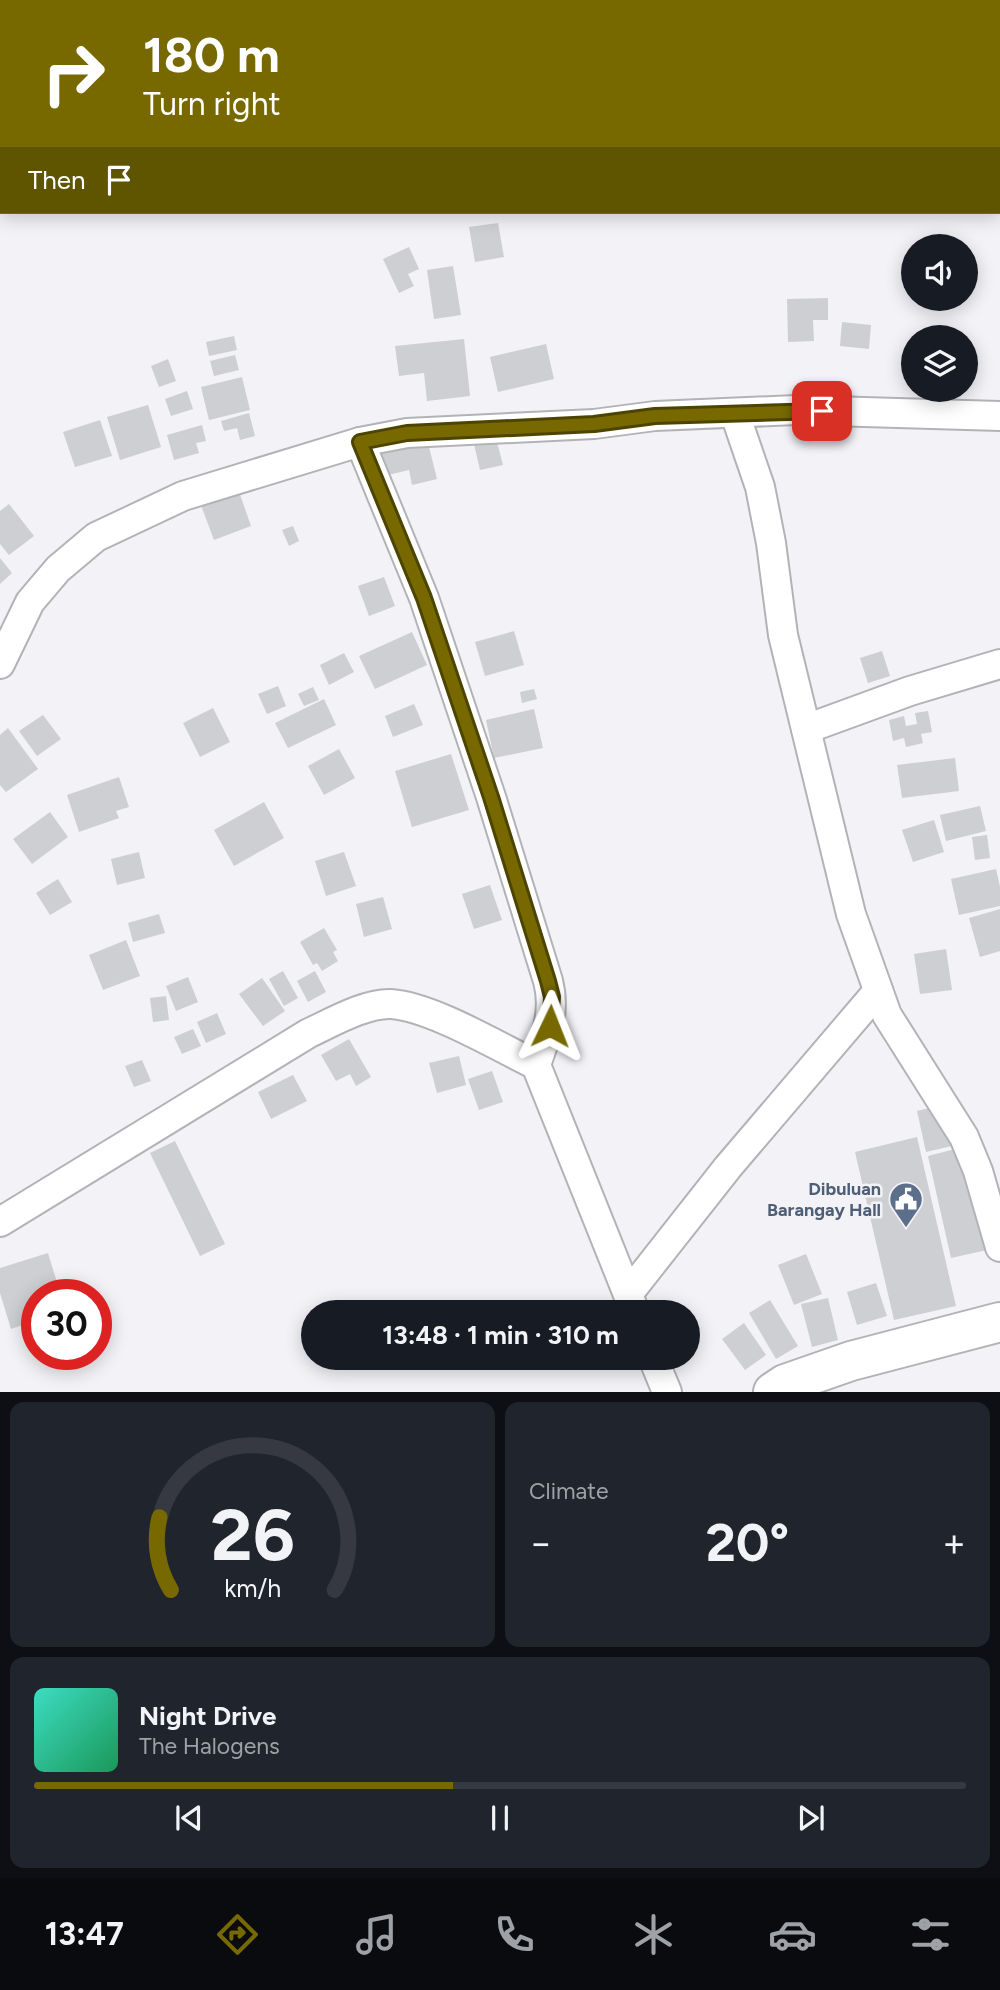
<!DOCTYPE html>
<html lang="en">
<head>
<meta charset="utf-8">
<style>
  :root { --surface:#171b24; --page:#20242c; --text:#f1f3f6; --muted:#9ea1a6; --line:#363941; --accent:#776900 }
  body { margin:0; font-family:Figtree,sans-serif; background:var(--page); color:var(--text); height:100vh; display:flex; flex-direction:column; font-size:26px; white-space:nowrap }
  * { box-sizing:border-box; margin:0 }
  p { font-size:23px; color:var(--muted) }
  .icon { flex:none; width:38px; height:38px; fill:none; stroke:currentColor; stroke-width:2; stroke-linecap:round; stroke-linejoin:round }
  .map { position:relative; height:1392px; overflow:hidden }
  .side { display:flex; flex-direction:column; gap:10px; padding:10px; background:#0d0f14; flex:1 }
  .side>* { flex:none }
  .guide { position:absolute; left:0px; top:0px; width:1001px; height:214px; box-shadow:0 4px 18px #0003; background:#776900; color:#fff; overflow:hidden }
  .tools { position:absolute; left:901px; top:234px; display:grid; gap:14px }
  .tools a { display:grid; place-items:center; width:77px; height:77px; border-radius:50%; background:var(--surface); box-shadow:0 4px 18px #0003; font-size:35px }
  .speed { position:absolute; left:21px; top:1279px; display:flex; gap:14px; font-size:35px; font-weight:700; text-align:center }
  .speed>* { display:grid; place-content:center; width:91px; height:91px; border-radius:50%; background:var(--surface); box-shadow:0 4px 18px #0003; line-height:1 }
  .speed .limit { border:10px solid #d22; background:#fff; color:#111 }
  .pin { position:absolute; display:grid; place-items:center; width:60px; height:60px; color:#fff; margin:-30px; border-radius:14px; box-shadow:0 4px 10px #0006 }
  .me { position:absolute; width:77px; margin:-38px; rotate:2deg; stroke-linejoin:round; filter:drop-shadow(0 0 5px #0008) }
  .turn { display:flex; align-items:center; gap:24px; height:147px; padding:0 28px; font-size:32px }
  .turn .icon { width:91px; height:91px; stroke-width:2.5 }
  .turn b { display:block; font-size:49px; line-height:60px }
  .then { display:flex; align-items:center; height:66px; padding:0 28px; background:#0003; gap:14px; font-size:26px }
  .big { font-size:52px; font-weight:700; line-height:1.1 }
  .side .card { flex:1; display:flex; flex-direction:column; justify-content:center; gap:10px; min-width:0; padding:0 24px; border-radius:14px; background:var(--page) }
  .side .dial { align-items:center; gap:0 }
  .dial svg { height:182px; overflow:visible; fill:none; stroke:var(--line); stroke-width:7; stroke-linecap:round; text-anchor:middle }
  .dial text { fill:var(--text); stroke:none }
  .song { display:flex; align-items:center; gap:21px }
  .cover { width:84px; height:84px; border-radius:10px; background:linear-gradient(135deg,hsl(170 70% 55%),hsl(150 70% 35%)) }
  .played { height:7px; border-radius:4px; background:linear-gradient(90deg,var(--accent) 45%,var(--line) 45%) }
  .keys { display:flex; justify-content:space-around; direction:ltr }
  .heat { display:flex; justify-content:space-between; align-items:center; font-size:38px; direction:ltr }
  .side .tiles { flex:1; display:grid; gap:10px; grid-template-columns:1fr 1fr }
  .card:last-child { grid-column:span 2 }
  .trip { position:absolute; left:301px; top:1300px; width:399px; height:70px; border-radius:35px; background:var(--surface); box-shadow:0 4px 18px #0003; font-weight:700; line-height:70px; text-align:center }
  .tab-bar { display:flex; height:112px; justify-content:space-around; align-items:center; background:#090b0e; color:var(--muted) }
  .tab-bar .icon { width:49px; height:49px }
  .tab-bar .on { color:var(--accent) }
  .tab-bar b { font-size:32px; color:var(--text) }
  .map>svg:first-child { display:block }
</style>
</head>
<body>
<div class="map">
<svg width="1000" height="1392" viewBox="0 0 1000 1392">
  <rect width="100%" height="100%" fill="#f2f2f7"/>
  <g fill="#cecfd3">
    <polygon points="498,223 504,257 475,262 469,227"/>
    <polygon points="409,247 419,269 408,274 414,286 399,293 383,259"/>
    <polygon points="453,266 461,315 434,319 427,270"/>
    <polygon points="828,298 828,320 813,320 814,341 788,342 787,299"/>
    <polygon points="842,322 871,325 869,349 840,346"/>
    <polygon points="234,336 237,350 209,356 206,342"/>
    <polygon points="464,339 470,396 427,401 424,373 399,376 395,346"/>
    <polygon points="546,344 554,379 498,392 490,357"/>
    <polygon points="235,355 239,370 214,376 210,361"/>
    <polygon points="168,359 176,381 159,387 151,366"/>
    <polygon points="242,377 250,410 209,420 201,387"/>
    <polygon points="187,391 193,409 171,416 165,399"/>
    <polygon points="148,405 161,447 120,460 107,417"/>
    <polygon points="249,413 255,436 240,440 237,428 224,431 221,421"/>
    <polygon points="100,420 112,456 75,467 63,432"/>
    <polygon points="202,425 206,441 196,443 199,453 174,460 167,435"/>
    <polygon points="496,438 503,465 480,470 474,444"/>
    <polygon points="427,439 437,479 412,485 409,470 388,475 381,450"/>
    <polygon points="237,486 251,526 214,540 199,500"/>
    <polygon points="9,504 34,536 9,555 0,544 0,511"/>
    <polygon points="293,526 299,541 289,546 282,530"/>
    <polygon points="0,558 12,573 0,584"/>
    <polygon points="384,577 395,606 369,616 358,586"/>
    <polygon points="514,631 524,665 485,676 475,642"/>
    <polygon points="412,632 427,665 375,689 359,656"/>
    <polygon points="882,651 890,676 868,683 860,658"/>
    <polygon points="344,653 354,672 329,685 320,665"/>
    <polygon points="278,686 286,706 267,714 258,694"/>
    <polygon points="313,687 319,700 304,706 298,694"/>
    <polygon points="534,689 537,699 522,703 520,692"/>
    <polygon points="324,699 336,725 288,748 275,723"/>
    <polygon points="414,704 423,725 393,737 385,716"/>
    <polygon points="213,708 230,742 200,757 183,723"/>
    <polygon points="534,709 543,748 494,758 486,720"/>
    <polygon points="928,711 932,732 921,734 923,743 906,747 904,738 893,741 889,720 904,716 906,726 917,724 915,713"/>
    <polygon points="43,715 61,739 37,756 19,731"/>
    <polygon points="8,728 38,769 6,792 0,785 0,735"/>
    <polygon points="339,749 355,778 324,795 308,766"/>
    <polygon points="451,754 469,810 412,827 395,771"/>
    <polygon points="955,758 959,791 902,798 897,765"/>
    <polygon points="119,777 129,807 116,811 119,818 79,832 67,795"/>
    <polygon points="264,802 284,838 234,866 214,830"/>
    <polygon points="980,806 986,831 946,841 940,815"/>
    <polygon points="50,812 68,837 32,864 13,839"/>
    <polygon points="934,820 944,852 913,862 902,830"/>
    <polygon points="987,835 990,858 975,860 972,837"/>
    <polygon points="139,852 145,878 117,885 111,859"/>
    <polygon points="344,852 356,886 326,896 315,861"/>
    <polygon points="996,869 1000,887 1000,906 959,915 951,879"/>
    <polygon points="58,879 72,902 50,915 36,893"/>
    <polygon points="490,885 502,920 474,929 462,894"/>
    <polygon points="383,897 392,929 364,937 356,904"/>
    <polygon points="1000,909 1000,951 980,957 969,918"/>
    <polygon points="159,914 165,933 133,942 128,923"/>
    <polygon points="324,928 337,950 333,952 338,961 322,971 317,963 313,965 300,942"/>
    <polygon points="126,940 140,976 103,990 89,955"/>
    <polygon points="946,949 952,990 920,994 914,954"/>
    <polygon points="283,971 298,998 284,1006 269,979"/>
    <polygon points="315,971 326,992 308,1002 297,981"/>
    <polygon points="188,977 198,1002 176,1011 166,986"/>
    <polygon points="262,978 285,1011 263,1026 239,994"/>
    <polygon points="166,996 169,1020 153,1022 150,998"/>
    <polygon points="217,1013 226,1034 206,1043 197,1022"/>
    <polygon points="193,1029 201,1046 182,1054 174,1037"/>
    <polygon points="349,1039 371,1077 356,1086 350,1074 336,1081 321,1055"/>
    <polygon points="459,1056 466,1085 437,1093 429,1063"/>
    <polygon points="142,1060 151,1081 134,1087 125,1066"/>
    <polygon points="492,1071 503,1102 479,1110 468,1079"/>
    <polygon points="293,1075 307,1101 271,1119 258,1092"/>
    <polygon points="943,1105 952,1146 926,1152 917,1111"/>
    <polygon points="917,1137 956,1306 894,1320 855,1152"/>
    <polygon points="175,1141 225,1244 200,1256 150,1153"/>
    <polygon points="963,1147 987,1250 951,1258 928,1156"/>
    <polygon points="48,1253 59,1289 48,1292 49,1295 37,1295 37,1320 11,1329 0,1293 0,1268"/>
    <polygon points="806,1254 822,1294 794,1305 778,1265"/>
    <polygon points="876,1283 887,1316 857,1325 847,1292"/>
    <polygon points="828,1298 838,1340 812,1347 801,1304"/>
    <polygon points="770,1300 798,1346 776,1359 749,1313"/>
    <polygon points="744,1323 766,1355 745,1370 722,1339"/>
  </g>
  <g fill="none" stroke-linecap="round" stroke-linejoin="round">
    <g stroke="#b2b3b7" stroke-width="32">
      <g id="street">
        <polyline points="735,414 760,487 771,543 783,635 851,914 887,1015 964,1137 978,1171 1000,1247"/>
        <path d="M360,442L424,598L491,797L548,981C556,1011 546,1036 536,1065"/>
        <polyline points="0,664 30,602 58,569 96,537 183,496 360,442 407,433 594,424 655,416 796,410 1000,416"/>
        <polyline points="806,729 910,691 1000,664"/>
        <path d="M0,1222L309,1033C331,1023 365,1003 391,1004C432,1007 497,1046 536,1065L635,1312"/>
        <polyline points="628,1294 728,1167 878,991"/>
        <polyline points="653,1358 667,1392"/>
      </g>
    </g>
    <g stroke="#b2b3b7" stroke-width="42">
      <polyline id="secondary" points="773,1392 785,1384 851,1361 1000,1322"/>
    </g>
    <use href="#street" stroke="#fff" stroke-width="28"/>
    <use href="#secondary" stroke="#fff" stroke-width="38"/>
  </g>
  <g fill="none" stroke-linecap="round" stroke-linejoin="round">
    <g stroke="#4d4400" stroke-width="18">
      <polyline id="route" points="550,1026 552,997 548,981 491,797 424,598 360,442 407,433 594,424 655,416 822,411"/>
    </g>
    <use href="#route" stroke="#776900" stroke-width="12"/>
  </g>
  <defs>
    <g id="civic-pin" transform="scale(1.75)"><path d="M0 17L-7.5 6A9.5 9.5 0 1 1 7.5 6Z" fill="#5c6f8a" stroke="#f2f2f7"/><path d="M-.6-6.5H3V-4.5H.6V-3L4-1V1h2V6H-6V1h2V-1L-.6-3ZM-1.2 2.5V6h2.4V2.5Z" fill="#fff"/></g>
  </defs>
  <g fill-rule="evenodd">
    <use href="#civic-pin" x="906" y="1199"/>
  </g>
  <g text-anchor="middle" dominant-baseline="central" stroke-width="5" stroke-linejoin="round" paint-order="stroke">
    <g font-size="18" font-weight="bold" fill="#4e5e75" stroke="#f2f2f7" text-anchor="end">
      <text x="881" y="1189">Dibuluan<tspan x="881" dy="21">Barangay Hall</tspan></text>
    </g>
  </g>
</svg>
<div class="tools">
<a><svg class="icon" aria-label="sound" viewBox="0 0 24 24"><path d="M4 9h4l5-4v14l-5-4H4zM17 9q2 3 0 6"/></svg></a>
<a><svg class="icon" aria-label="layers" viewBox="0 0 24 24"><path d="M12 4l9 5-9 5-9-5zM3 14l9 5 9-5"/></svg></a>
</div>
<div class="speed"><div class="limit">30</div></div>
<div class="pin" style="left:822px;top:411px;background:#d93025"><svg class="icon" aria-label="arrive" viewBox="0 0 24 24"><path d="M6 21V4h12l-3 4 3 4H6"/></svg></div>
<svg class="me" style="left:550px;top:1026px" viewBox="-20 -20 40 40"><path d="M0-17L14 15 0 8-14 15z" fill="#776900" stroke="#fff" stroke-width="4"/></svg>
<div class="trip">13:48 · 1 min · 310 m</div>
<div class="guide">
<div class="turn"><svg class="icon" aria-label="right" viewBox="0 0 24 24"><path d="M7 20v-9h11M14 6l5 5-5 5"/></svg><div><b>180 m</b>Turn right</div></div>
<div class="then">Then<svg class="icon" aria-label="arrive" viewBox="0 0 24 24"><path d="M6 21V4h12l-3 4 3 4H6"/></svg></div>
</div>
</div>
<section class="side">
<div class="tiles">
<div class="card dial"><svg viewBox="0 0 100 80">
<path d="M14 69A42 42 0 1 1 86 69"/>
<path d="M14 69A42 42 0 0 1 9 37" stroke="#776900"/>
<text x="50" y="56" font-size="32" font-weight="700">26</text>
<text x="50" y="72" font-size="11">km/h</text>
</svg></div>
<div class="card"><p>Climate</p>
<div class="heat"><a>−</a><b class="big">20°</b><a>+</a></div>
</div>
<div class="card">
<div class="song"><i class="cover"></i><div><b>Night Drive</b><p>The Halogens</p></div></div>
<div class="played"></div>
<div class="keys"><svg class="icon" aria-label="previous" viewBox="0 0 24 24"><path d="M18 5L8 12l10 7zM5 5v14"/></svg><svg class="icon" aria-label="pause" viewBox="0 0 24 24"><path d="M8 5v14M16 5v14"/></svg><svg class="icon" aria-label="next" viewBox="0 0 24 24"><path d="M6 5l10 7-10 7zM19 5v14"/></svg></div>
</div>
</div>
</section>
<nav class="tab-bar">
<b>13:47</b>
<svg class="icon on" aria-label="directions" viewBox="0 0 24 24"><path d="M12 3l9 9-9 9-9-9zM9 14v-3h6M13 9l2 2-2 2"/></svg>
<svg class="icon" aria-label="music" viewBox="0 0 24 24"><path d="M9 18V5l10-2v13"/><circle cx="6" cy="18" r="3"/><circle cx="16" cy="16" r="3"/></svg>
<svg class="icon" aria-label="phone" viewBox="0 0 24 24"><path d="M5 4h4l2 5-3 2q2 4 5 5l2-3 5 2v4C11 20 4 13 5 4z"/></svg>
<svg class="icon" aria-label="climate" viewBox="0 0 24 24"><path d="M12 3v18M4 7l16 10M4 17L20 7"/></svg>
<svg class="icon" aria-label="car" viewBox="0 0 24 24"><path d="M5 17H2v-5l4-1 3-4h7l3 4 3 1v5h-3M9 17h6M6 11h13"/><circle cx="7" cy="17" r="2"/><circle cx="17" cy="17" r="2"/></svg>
<svg class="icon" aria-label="filters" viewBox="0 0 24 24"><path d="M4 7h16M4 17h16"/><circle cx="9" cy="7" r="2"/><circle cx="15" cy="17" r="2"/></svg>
</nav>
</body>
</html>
